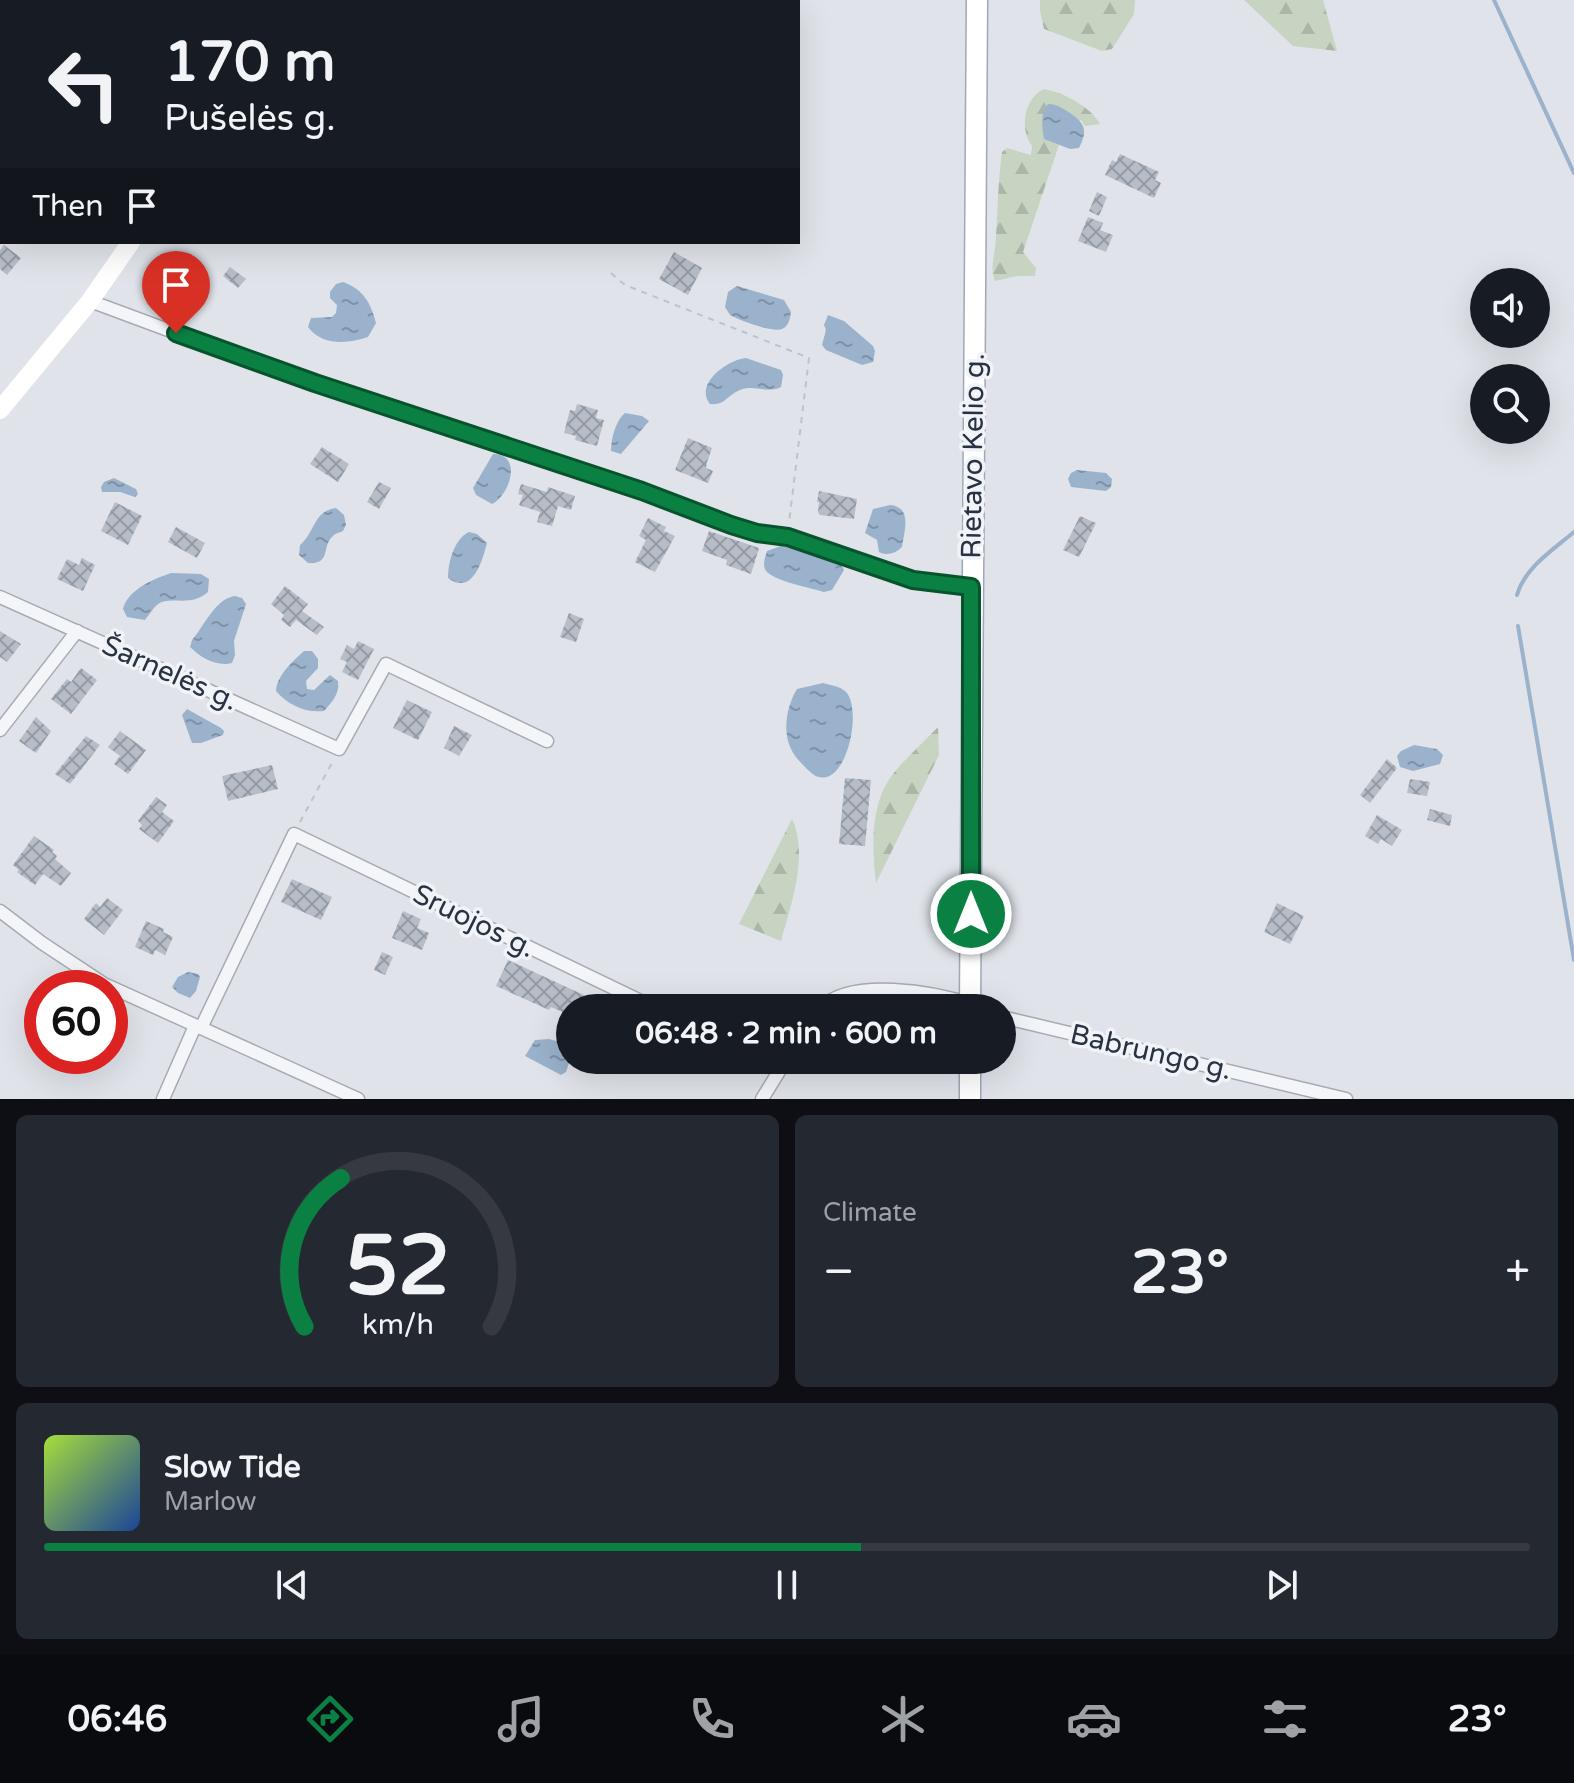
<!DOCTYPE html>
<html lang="en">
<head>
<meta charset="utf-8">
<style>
  :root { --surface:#171b24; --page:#242831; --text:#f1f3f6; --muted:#9ea1a6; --line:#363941; --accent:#0b8043 }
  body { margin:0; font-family:"Varela Round",sans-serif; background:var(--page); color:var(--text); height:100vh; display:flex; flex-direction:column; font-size:30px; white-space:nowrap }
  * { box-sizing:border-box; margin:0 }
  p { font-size:26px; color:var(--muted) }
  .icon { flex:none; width:44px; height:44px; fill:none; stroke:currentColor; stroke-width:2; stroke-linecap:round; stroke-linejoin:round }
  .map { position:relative; height:1099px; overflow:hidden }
  .drawer { display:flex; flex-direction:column; gap:16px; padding:16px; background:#0d0f14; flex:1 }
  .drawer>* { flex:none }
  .banner { position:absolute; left:0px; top:0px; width:800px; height:244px; box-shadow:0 8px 32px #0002; background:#171b24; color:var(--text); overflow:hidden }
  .controls { position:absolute; left:1470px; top:268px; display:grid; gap:16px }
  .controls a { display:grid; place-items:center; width:80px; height:80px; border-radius:50%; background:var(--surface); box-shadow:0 8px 32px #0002; font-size:40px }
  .speed { position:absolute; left:24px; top:970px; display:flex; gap:16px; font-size:40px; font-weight:700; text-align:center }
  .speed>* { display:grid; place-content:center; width:104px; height:104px; border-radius:50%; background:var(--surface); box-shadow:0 8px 32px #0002; line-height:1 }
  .speed .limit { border:12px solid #d22; background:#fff; color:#111 }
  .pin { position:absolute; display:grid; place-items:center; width:68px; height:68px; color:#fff; margin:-82px -34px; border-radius:50% 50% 50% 0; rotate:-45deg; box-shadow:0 0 8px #0007 }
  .pin .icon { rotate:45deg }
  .me { position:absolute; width:88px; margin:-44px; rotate:0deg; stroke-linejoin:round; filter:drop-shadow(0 0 6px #0008) }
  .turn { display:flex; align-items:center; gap:28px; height:168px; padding:0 32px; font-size:36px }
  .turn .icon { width:104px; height:104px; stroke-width:2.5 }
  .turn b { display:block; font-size:56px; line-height:68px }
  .then { display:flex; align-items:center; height:76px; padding:0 32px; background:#0003; gap:16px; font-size:30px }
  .big { font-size:60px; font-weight:700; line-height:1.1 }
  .drawer .tile { flex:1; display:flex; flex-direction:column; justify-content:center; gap:12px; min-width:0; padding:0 28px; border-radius:12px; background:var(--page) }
  .drawer .dial { align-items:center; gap:0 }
  .dial svg { height:208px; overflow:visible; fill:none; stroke:var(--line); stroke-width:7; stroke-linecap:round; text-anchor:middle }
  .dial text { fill:var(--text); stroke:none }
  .song { display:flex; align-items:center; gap:24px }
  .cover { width:96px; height:96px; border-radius:12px; background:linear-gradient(135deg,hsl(80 70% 55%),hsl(220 70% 35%)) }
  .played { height:8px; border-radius:4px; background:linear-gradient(90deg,var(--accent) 55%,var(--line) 55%) }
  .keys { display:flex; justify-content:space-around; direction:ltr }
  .heat { display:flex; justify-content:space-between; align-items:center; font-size:44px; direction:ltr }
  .drawer .tiles { flex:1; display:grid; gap:16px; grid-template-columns:1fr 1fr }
  .tile:last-child { grid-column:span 2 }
  .trip { position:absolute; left:556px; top:994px; width:460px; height:80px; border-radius:40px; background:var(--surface); box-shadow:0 8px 32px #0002; font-weight:700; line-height:80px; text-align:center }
  .tabs { display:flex; height:128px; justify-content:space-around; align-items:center; background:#090b0e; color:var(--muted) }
  .tabs .icon { width:56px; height:56px }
  .tabs .active { color:var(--accent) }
  .tabs b { font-size:36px; color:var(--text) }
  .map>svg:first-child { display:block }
</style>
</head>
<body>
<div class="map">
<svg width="1574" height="1099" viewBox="0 0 1574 1099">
  <defs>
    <pattern id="forest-firs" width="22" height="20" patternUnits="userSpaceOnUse" patternTransform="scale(2)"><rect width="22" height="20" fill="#c6d4c1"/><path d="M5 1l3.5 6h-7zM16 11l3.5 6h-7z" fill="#aab6a7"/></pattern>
    <pattern id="water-ripples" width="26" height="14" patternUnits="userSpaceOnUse" patternTransform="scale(2)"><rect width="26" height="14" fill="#9ab2cb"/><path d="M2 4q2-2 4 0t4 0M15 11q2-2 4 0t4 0" fill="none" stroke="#7e91a6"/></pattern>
    <pattern id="building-cross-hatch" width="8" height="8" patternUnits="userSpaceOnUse" patternTransform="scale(2)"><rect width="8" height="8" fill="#b7bdc7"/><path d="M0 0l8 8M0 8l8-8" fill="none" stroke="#959aa3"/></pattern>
  </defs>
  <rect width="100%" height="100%" fill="#e0e4ea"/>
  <g fill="url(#forest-firs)">
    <polygon points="1040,0 1135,0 1134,14 1112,49 1102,51 1044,29 1040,11"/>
    <polygon points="1244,0 1323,0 1337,51 1293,46"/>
    <path d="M1044,89C1063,92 1091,107 1100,124L1085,126L1081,120L1044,138L1059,145L1023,252L1036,268L1035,276H1017L995,281C989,267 996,252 996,236C998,208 998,180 1002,152L1007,148L1031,155L1032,146C1019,129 1024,98 1044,89Z"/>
    <path d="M938,727L939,755L876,883C872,850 870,807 890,778C903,760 922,744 938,727Z"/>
    <path d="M792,819C809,854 791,906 781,941L739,924Z"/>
  </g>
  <g fill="url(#water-ripples)">
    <path d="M1048,104C1056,104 1060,107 1067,111C1084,122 1089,129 1079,148L1070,149L1044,139C1042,126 1040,114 1048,104Z"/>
    <path d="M343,282C363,289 371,303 376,323L368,337C348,344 322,346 308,327L311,318L332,317L336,313L337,305L330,298V292L336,284Z"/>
    <path d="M737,286L784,300L791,312C790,318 789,326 782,329C773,333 738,320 730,315L725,307L728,292Z"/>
    <polygon points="828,315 844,321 873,346 875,351 873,362 862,365 826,350 822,345 826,330 824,325"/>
    <path d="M746,358L781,370L783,375L781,387C768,394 753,384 740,390C727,395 725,406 710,404C694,384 727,360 746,358Z"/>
    <path d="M625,413L642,416L649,421L621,454L611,451C611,438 616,420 625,413Z"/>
    <path d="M493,454C523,454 510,495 492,504L476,495L473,488Z"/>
    <polygon points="1077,470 1106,473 1112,479 1111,487 1106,491 1071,487 1068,479 1071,473"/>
    <polygon points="114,478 136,489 138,494 135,497 120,492 102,492 101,487 104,482"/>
    <path d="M890,505C913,507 904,532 902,547C895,554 887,556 879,552L877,540L865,533L873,509Z"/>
    <path d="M336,508L344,515L346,525L343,531C339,533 335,533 332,537C322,546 331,565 308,563L299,555L300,545C315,533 313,511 336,508Z"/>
    <path d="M469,532L477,534L487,543C482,562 472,596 448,578C448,562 454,539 469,532Z"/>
    <path d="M781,546L816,553L839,562L844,570L832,590L824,592C811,588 774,581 766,571C762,565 765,558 767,551Z"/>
    <path d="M171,573L201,574L209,579L208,592C190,608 170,595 158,604C153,608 149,615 145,620L127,617L123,609C128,589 154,579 171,573Z"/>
    <path d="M235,596L242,598L246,604L234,641L235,655L232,663C217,667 201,658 190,647L192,640C204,626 216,598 235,596Z"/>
    <path d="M304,651H312L318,659V668L306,681L307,689L314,690L330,675L338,681C340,694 332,702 324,711C305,713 288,705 276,691C277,675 293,661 304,651Z"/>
    <path d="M823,683C830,685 840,686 846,692C865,712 842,806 807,769C801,763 794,756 791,749C782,731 787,705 797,689Z"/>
    <polygon points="187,709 221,728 224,731 223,735 201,743 192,743 182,715"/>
    <polygon points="1414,745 1437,749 1443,755 1440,764 1413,771 1400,767 1397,756 1401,751"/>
    <polygon points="188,972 198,974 200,977 196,991 190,998 178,993 172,987 178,977"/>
    <polygon points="549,1039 570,1045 570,1060 566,1072 561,1075 525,1056 535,1040"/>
  </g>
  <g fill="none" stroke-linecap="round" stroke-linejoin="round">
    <g stroke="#9ab2cb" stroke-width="4">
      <polyline points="1494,0 1574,173"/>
      <polyline points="100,2 101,0"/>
      <polyline points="0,155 2,154"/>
      <path d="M1517,595C1525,567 1553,550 1574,532"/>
      <polyline points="1518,626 1574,960"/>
    </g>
  </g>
  <g fill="url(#building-cross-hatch)">
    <polygon points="1120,154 1159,172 1155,180 1161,183 1154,198 1105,175 1112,160 1116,162"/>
    <polygon points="1097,192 1107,197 1099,216 1089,211"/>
    <polygon points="1088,217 1103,223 1100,230 1113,235 1106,252 1078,241"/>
    <polygon points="4,245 21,258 7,275 0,269 0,250"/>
    <polygon points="674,252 702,268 688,295 659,279"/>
    <polygon points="176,259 194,273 174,298 156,283"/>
    <polygon points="230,267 246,279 238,288 223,276"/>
    <polygon points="577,404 598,410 596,418 604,420 597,446 575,440 576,436 564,433 570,410 575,411"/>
    <polygon points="688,438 712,448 707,462 706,468 713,471 708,483 675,470"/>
    <polygon points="322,447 349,464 338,482 310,464"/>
    <polygon points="379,482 391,488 379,509 367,502"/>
    <polygon points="521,484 547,492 548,487 575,496 571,510 558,506 552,526 537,522 540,512 519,505 523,495 518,494"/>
    <polygon points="819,491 857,499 854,519 820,515 818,512 819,502 817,502"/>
    <polygon points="115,502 142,516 128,545 101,531"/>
    <polygon points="1080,516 1096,523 1079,557 1063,550"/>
    <polygon points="648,518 666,527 664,531 675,536 655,572 635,562 646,540 639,536"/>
    <polygon points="176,527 205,543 197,558 168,542"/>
    <polygon points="709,531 759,548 751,574 726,565 727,560 702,551"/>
    <polygon points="82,558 95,565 83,591 57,579 67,559 79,565"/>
    <polygon points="285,586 308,604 302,611 324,627 317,635 296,620 290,627 281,620 284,615 271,604"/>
    <polygon points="569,613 584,619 576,642 560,637"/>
    <polygon points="0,631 21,644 7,662 0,657"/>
    <polygon points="358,641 374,649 358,680 342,672 347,662 340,659 347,645 354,649"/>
    <polygon points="81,668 97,680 71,714 51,699 67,679 71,682"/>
    <polygon points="407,700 432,712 418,740 393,728"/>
    <polygon points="36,717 51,731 36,753 19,741"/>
    <polygon points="454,726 472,735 459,756 444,748"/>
    <polygon points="120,731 146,750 128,774 114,764 120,756 108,747"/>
    <polygon points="86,736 100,745 70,784 55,774"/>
    <polygon points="1387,759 1397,768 1370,803 1360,795"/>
    <polygon points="272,765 278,789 228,801 222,776"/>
    <polygon points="845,778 871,780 865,846 839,844"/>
    <polygon points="1410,779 1430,782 1427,796 1407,793"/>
    <polygon points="156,797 167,805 162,812 174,821 158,843 139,829 142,825 138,821"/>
    <polygon points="1430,809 1452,815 1450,826 1427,820"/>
    <polygon points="1377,815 1402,830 1392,846 1381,839 1378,844 1365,836"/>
    <polygon points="34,836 54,850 52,852 57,856 55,859 71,873 61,886 43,874 35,885 17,872 19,870 13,865"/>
    <polygon points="292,879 332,897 321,920 281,902"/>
    <polygon points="107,898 123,910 104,935 84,919 96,903 100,907"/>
    <polygon points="1277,903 1304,916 1290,944 1264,932"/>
    <polygon points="403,911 421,919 417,928 429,933 422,950 392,938"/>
    <polygon points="146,921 164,929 163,932 173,937 165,955 155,950 153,955 135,947"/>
    <polygon points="382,952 393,957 385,975 374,970"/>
    <polygon points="508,960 586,996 580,1008 570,1008 570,1015 551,1007 549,1010 496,986"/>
  </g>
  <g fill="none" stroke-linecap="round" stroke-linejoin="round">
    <g stroke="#a5abb4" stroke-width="15">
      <g id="minor">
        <polyline points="0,8 2,6"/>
        <polyline points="0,125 2,126"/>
        <polyline points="90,301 254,362 642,491 731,525 757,533 788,537 913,580 971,587"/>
        <polyline points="0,597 339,749 386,664 547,741"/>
        <polyline points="0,730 77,631"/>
        <polyline points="0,911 42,943 104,984 358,1099"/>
        <path d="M821,1008C851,977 935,992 973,1005"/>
        <polyline points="1002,1017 1346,1099"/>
        <polyline points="201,1028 294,834 655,1008"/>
        <polyline points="763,1060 780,1068"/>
        <polyline points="163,1099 195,1026"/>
        <polyline points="762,1099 786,1060"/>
      </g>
    </g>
    <g stroke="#9fa8b6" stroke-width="23">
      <g id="primary">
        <polyline points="970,1008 977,0"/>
        <polyline points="970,1099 970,1060"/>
      </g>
    </g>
    <g stroke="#bec2c9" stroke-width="2" stroke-dasharray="6 6" stroke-linecap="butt">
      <polyline points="611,273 625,285 809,358 789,523"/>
      <polyline points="300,822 333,761"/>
    </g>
    <use href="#minor" stroke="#f3f5f8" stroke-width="12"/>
    <g stroke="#fff" stroke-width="18">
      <polyline points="275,2 277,0"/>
      <polyline points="0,410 90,301 131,242"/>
    </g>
    <use href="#primary" stroke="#fff" stroke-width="20"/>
  </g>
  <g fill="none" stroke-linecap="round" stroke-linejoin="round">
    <g stroke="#07532c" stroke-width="20">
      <polyline id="route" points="176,333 315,383 642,491 731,525 757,533 788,537 913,580 971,587 971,914"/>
    </g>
    <use href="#route" stroke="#0b8043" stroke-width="14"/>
  </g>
  <g text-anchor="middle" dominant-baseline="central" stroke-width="7" stroke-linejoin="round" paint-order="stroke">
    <g font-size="28" fill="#283242" stroke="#f0f3f7">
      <text transform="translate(973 456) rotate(-89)">Rietavo Kelio g.</text>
      <text transform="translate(170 673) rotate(24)">Šarnelės g.</text>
      <text transform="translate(474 921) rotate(26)">Sruojos g.</text>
      <text transform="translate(1151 1052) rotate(13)">Babrungo g.</text>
    </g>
  </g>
</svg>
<div class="controls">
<a><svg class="icon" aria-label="sound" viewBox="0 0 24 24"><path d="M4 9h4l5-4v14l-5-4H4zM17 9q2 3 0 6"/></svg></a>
<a><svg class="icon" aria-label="search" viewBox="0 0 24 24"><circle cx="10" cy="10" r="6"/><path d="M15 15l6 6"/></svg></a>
</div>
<div class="speed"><div class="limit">60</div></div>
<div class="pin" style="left:176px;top:333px;background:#d93025"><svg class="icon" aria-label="arrive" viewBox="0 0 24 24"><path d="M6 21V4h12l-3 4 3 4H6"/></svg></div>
<svg class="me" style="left:971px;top:914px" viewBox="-20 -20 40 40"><circle r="17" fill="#0b8043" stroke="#fff" stroke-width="3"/><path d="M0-11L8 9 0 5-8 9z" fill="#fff"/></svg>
<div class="trip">06:48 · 2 min · 600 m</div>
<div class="banner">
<div class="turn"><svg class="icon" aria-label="left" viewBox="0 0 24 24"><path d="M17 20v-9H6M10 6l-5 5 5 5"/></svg><div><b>170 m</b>Pušelės g.</div></div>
<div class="then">Then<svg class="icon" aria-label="arrive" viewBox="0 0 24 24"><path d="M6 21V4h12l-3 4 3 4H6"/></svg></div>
</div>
</div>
<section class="drawer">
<div class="tiles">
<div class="tile dial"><svg viewBox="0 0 100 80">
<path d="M14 69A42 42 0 1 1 86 69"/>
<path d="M14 69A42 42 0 0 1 28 12" stroke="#0b8043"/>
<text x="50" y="56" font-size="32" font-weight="700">52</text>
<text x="50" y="72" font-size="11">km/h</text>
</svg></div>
<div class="tile"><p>Climate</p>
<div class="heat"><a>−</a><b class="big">23°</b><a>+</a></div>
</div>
<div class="tile">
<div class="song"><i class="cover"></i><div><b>Slow Tide</b><p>Marlow</p></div></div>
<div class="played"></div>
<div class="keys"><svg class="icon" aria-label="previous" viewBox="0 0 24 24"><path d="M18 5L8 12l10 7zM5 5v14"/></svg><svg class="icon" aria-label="pause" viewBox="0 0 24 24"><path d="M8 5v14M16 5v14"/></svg><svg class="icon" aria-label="next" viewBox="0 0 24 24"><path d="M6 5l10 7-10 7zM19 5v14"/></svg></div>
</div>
</div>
</section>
<nav class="tabs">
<b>06:46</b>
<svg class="icon active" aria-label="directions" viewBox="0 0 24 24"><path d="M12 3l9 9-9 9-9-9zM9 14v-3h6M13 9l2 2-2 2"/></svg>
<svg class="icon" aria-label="music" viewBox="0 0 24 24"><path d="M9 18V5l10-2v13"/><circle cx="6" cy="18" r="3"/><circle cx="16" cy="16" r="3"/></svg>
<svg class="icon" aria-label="phone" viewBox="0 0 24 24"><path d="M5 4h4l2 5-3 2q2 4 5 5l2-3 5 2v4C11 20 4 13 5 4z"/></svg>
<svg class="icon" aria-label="climate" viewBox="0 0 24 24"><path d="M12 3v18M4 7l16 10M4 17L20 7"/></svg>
<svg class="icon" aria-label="car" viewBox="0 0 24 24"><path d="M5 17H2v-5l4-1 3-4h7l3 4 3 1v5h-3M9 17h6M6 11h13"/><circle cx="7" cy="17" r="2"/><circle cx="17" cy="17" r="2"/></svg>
<svg class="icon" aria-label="filters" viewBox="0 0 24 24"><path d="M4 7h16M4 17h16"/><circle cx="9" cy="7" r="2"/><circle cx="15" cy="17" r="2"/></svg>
<b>23°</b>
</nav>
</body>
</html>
